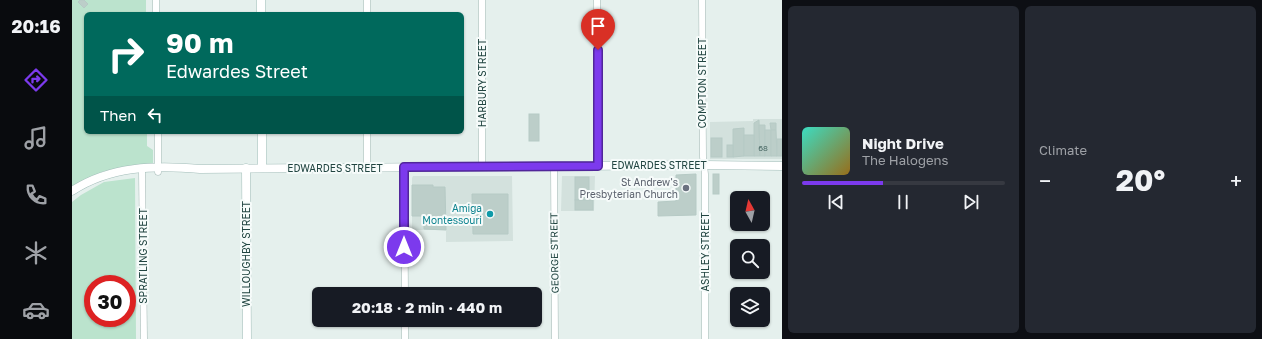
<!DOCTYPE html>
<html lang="en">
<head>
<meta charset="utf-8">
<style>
  :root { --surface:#171b24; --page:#242831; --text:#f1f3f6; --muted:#9ea1a6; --line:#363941; --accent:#7c3aed }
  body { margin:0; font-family:"Golos Text",sans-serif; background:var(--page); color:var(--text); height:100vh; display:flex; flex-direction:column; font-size:15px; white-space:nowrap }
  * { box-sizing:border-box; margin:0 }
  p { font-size:13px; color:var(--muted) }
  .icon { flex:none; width:22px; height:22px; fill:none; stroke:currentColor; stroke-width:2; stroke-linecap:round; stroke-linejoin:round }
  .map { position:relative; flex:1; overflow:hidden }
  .drawer { display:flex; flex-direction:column; gap:6px; padding:6px; background:#0d0f14; width:480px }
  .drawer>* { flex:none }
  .banner { position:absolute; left:12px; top:12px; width:380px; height:122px; border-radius:6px; box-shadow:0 1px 3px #0004; background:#00695c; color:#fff; overflow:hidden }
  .needle { width:26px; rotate:352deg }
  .buttons { position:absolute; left:658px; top:191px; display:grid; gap:8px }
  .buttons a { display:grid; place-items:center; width:40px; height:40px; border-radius:6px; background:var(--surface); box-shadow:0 1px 3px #0004; font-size:20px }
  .speed { position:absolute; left:12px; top:275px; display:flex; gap:8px; font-size:20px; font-weight:700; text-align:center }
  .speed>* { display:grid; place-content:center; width:52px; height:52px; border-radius:50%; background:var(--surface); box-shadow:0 1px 3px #0004; line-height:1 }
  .speed .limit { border:6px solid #d22; background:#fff; color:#111 }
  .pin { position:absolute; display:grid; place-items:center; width:34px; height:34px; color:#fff; margin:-41px -17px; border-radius:50% 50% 50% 0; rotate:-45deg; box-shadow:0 0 4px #0007 }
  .pin .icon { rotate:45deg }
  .me { position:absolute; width:44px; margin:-22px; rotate:0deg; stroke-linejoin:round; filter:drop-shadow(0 0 3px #0008) }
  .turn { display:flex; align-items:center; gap:14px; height:84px; padding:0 16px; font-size:18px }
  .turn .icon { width:52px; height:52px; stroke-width:2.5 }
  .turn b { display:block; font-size:28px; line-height:34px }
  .then { display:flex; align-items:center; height:38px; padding:0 16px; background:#0003; gap:8px; font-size:15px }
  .big { font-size:30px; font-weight:700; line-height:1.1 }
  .drawer .widget { flex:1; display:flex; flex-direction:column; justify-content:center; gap:6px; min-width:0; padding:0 14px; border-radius:6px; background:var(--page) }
  .song { display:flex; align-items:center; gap:12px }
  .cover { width:48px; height:48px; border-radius:6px; background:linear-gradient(135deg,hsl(170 70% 55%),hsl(40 70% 35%)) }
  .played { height:4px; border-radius:2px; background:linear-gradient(90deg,var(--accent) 40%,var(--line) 40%) }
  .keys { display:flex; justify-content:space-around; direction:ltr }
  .heat { display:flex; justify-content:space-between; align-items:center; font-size:22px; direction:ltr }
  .drawer .tiles { flex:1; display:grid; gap:6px; grid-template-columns:repeat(2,1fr) }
  .trip { position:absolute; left:240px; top:287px; width:230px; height:40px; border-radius:6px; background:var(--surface); box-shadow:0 1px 3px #0004; font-weight:700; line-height:40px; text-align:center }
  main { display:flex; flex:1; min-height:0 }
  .dock { display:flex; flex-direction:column; width:72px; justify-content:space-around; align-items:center; background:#090b0e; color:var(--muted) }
  .dock .icon { width:28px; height:28px }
  .dock .current { color:var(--accent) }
  .dock b { font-size:18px; color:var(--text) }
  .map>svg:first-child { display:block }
</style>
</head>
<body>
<main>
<nav class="dock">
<b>20:16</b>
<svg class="icon current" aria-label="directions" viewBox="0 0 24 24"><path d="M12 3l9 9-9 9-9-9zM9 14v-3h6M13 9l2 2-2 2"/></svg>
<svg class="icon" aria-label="music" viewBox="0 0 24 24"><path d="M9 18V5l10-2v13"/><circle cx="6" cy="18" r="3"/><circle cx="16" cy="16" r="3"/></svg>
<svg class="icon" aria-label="phone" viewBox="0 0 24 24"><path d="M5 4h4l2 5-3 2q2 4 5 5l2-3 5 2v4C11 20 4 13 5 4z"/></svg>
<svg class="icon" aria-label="climate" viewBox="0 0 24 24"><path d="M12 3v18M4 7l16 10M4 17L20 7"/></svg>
<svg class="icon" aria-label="car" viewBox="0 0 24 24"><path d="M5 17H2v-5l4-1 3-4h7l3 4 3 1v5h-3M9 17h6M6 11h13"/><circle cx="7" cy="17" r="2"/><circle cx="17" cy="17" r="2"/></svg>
</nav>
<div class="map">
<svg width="710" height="339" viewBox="0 0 710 339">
  <rect width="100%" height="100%" fill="#e5f0ed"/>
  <g fill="#d3e1dd">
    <polygon points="681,119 710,119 710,159 638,159 638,122 681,121"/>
    <polygon points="341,176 440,176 441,241 374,242 374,230 340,230 340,178"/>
    <polygon points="490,176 523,176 522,211 489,211"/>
  </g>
  <g fill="#bbe3cd" fill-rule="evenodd">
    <polygon points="0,0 74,0 74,14 14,14 14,132 75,132 75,146 81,150 81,163 32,171 0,187"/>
    <path d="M63,178L64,339H0V202L9,195L32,182ZM21,284H55V318H21Z"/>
  </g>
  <g fill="#bccec9" stroke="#b6cac5">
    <polygon points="8,0 12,0 16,4 12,8 6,2"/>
    <rect x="457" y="114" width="10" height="27"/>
    <polygon points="687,120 688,156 682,156 682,123"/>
    <polygon points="698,123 704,123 704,130 699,130"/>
    <polygon points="687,125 693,125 693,156 688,156"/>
    <polygon points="672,128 672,156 661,157 661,129"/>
    <rect x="693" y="130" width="6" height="26"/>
    <polygon points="699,130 704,130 705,156 699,156"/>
    <rect x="672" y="135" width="10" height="21"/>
    <rect x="639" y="138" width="11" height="19"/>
    <rect x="705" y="139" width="5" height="17"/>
    <rect x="655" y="145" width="6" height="12"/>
    <polygon points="624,174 624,215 586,216 586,202 604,201 604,175"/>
    <rect x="641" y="174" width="6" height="20"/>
    <rect x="503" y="177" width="14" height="23"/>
    <polygon points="340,185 361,185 361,187 373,187 374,230 352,229 352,218 362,217 362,216 340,216"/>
    <polygon points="400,194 436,194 436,234 401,234"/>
    <rect x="503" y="200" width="18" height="10"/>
  </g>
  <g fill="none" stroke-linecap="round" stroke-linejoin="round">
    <g stroke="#a6b9b6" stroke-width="7">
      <g id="street">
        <polyline points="84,0 84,14"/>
        <polyline points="295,0 295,14"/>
        <polyline points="410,0 410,166"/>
        <polyline points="525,0 526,166"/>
        <polyline points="630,0 631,157 633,174 633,339"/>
        <polyline points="86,132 86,172"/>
        <polyline points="295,132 295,167"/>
        <polyline points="482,166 483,339"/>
        <polyline points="332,167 333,294"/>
        <polyline points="70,172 72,339"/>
        <polyline points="333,320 333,339"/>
      </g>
    </g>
    <g stroke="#a2bdb9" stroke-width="9">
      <g id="secondary">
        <polyline points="189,0 189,14"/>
        <polyline points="174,168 175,339"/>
        <polyline points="190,168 190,132"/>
        <path d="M0,191C38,166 83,165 128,169L632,165L710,166"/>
      </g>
    </g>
    <use href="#street" stroke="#fff" stroke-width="6"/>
    <use href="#secondary" stroke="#fff" stroke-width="8"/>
  </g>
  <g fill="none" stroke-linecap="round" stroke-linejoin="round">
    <g stroke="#51269a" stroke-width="10">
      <polyline id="route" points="332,247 332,167 526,166 526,50"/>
    </g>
    <use href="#route" stroke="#7c3aed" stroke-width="7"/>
  </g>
  <circle fill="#6b7280" stroke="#f6fbfa" stroke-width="1.5" cx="614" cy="188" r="4"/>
  <circle fill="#0f9aa8" stroke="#f6fbfa" stroke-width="1.5" cx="418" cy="214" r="4"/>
  <g text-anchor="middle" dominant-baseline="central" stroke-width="4" stroke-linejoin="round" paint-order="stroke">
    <g font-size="8" fill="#486763">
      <text x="691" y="148">68</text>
    </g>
    <g font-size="10" fill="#214541" stroke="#f6fbfa">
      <text transform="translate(410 83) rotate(-90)">HARBURY STREET</text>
      <text transform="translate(630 83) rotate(-90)">COMPTON STREET</text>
      <text x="587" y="165">EDWARDES STREET</text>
      <text x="263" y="168">EDWARDES STREET</text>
      <text transform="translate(633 252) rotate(-90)">ASHLEY STREET</text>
      <text transform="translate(482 253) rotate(-91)">GEORGE STREET</text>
      <text transform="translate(174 254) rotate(-90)">WILLOUGHBY STREET</text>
      <text transform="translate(71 256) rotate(-90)">SPRATLING STREET</text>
    </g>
    <g font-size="10" fill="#5b616d" stroke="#f6fbfa" text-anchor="end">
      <text x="606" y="182">St Andrew's<tspan x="606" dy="12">Presbyterian Church</tspan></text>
    </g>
    <g font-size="10" fill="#0d838f" stroke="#f6fbfa" text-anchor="end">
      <text x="410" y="208">Amiga<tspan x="410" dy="12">Montessouri</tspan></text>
    </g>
  </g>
</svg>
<div class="buttons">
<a><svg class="needle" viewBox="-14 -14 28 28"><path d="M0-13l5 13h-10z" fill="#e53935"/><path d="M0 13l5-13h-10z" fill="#9ea1a6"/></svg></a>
<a><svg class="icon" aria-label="search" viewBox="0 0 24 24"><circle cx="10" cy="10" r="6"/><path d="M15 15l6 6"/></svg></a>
<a><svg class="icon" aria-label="layers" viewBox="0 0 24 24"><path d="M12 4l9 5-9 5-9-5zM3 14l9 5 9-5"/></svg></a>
</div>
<div class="speed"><div class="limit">30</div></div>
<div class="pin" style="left:526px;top:50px;background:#d93025"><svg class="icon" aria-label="arrive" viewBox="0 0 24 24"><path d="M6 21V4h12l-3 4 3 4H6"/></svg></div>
<svg class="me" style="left:332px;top:247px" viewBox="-20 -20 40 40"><circle r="17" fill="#7c3aed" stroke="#fff" stroke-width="3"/><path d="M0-11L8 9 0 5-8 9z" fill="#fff"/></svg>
<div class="trip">20:18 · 2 min · 440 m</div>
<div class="banner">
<div class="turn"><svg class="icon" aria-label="right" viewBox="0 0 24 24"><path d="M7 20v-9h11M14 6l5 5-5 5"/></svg><div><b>90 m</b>Edwardes Street</div></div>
<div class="then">Then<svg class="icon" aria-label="left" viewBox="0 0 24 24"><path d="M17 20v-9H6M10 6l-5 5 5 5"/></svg></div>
</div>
</div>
<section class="drawer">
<div class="tiles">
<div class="widget">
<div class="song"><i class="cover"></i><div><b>Night Drive</b><p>The Halogens</p></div></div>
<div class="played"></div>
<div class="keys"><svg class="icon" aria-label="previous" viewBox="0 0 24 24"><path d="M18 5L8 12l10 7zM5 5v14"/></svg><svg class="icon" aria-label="pause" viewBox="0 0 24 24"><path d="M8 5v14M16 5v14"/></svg><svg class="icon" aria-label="next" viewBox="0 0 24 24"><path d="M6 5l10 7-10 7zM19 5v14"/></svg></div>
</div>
<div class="widget"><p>Climate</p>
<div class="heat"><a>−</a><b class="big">20°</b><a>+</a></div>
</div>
</div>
</section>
</main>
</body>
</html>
